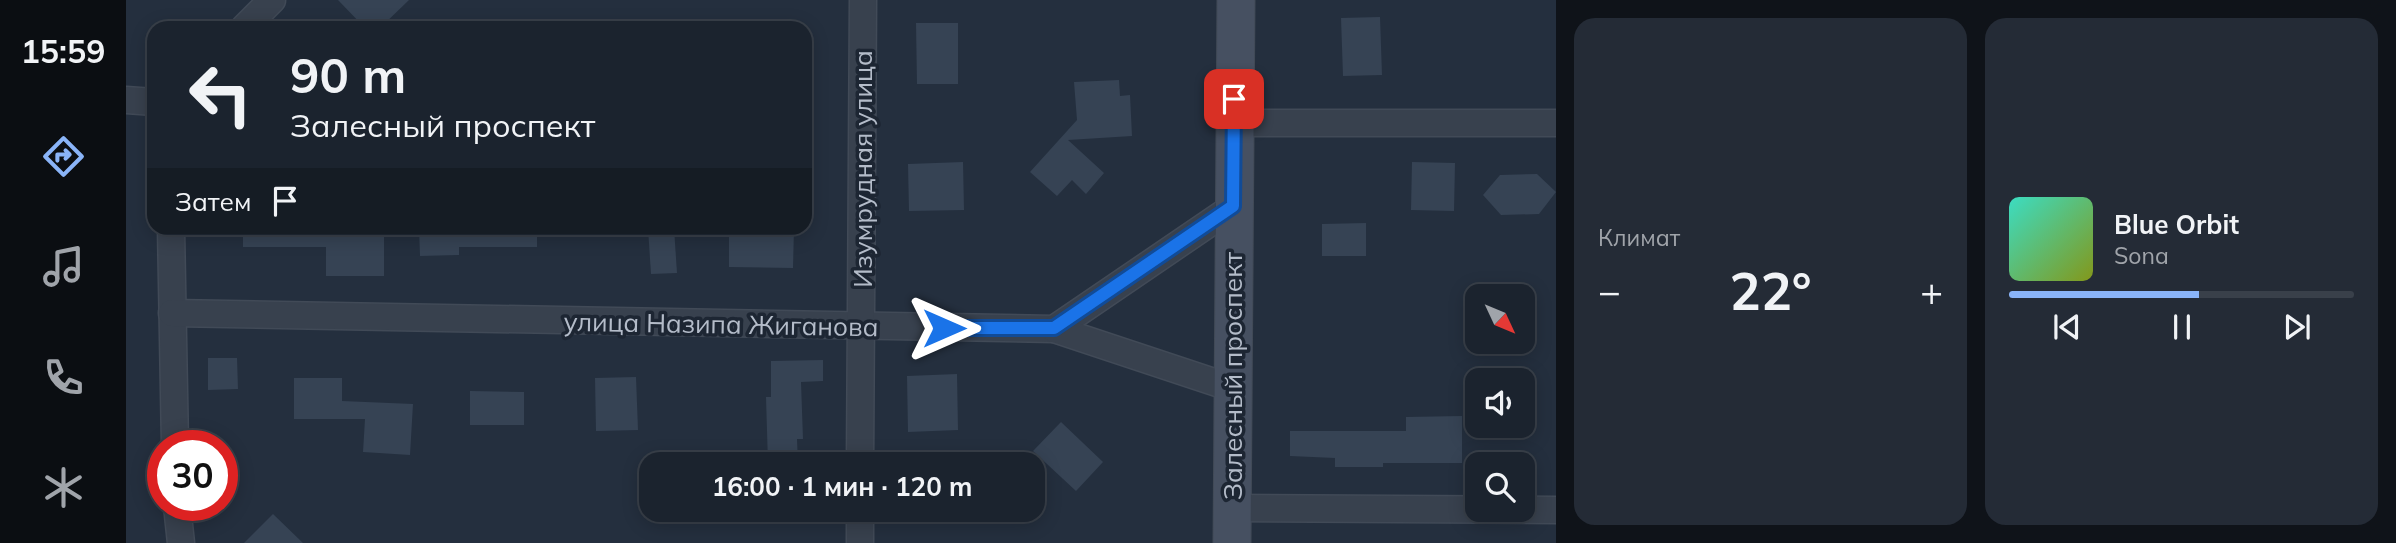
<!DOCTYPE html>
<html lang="ru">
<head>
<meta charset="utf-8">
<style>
  :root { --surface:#1b232e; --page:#242b36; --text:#f1f3f6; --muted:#a0a4aa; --line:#39404a; --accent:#8ab4f8 }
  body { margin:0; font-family:Mulish,sans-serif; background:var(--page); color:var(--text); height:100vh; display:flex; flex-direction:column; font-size:26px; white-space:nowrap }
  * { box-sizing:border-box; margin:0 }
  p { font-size:23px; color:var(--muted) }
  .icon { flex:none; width:38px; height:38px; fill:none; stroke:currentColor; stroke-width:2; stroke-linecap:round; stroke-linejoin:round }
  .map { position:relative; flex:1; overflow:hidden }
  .sheet { display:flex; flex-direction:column; gap:18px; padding:18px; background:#0f1319; width:840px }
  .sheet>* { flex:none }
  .guide { position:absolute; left:21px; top:21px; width:665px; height:214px; border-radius:21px; box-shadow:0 4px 18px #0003,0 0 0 2px var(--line); background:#1b232e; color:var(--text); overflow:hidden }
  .needle { width:46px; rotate:134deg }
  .buttons { position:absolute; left:1339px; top:284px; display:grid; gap:14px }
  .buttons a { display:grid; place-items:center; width:70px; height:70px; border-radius:14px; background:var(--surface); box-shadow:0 4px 18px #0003,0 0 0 2px var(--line); font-size:35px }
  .speed { position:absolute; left:21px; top:430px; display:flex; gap:14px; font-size:35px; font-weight:700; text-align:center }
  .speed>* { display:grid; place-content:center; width:91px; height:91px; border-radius:50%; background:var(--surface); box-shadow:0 4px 18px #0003,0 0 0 2px var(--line); line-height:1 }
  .speed .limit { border:10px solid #d22; background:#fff; color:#111 }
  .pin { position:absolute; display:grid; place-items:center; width:60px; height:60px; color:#fff; margin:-30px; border-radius:14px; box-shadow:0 4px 10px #0006 }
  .me { position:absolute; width:77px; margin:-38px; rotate:90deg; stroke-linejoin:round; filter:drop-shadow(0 0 5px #0008) }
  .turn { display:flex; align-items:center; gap:24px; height:147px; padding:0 28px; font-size:32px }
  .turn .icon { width:91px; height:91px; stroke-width:2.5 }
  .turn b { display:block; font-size:49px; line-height:60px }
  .then { display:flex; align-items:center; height:66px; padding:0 28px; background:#0003; gap:14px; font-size:26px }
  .big { font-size:52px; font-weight:700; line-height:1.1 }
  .sheet .tile { flex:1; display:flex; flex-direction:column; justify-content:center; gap:10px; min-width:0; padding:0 24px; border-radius:21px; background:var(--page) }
  .song { display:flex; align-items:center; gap:21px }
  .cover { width:84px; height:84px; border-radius:10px; background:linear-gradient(135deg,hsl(170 70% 55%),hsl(70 70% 35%)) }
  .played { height:7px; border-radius:4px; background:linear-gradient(90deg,var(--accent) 55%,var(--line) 55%) }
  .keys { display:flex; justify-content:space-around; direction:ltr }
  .heat { display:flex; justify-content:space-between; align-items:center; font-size:38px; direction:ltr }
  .sheet .tiles { flex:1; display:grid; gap:18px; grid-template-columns:repeat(2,1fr) }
  .trip { position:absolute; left:513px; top:452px; width:406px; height:70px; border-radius:21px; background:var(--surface); box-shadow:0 4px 18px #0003,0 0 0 2px var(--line); font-weight:700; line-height:70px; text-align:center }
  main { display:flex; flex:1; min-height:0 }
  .tabs { display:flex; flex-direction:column; width:126px; justify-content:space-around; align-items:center; background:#0b0e12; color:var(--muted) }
  .tabs .icon { width:49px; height:49px }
  .tabs .on { color:var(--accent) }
  .tabs b { font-size:32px; color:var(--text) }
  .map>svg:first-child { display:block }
</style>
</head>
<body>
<main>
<nav class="tabs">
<b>15:59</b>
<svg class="icon on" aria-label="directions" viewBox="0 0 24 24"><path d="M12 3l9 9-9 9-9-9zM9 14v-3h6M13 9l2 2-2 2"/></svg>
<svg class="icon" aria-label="music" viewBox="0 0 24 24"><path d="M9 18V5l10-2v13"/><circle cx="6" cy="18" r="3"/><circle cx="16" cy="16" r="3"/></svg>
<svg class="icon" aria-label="phone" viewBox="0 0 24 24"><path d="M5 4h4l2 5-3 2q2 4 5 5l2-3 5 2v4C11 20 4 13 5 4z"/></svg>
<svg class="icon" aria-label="climate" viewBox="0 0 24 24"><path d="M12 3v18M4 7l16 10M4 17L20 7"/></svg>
</nav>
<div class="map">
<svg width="1430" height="543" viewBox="0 0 1430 543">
  <rect width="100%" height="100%" fill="#242f3e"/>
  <g fill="#364354">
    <polygon points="212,0 283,0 254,28 239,28"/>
    <polygon points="1254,17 1256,75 1217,76 1215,18"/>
    <polygon points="790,23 832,23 832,84 791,84"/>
    <polygon points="993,80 994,96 1004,95 1006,136 942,140 978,173 960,194 946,180 931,196 904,172 951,120 948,82"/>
    <polygon points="837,162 838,210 783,211 782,164"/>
    <polygon points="1286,162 1329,163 1328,211 1285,210"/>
    <polygon points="1411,174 1430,192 1413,214 1375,215 1357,195 1374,175"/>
    <polygon points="1240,223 1240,256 1196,256 1196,224"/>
    <polygon points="117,228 258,228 258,276 200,276 200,247 117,247"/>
    <polygon points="293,228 411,228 411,247 333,247 333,255 294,256"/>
    <polygon points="522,228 548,228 551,273 525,274"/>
    <polygon points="603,228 668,228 667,268 603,267"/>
    <polygon points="82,358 111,358 112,389 82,390"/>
    <polygon points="697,360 697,381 675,382 677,439 671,439 672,464 642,464 640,397 645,397 645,361"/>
    <polygon points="831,374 832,430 782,432 781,376"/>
    <polygon points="510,377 512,430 470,431 469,378"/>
    <polygon points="168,378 216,378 216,401 287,404 284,455 237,452 239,419 168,419"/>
    <polygon points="344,391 398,392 398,425 344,425"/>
    <polygon points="1336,416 1336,463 1257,463 1257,467 1209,467 1209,458 1164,456 1164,431 1280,431 1280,417"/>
    <polygon points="935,422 977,462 950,491 907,451"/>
    <polygon points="147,514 177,543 118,543"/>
  </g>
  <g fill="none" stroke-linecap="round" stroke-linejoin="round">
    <g stroke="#414a57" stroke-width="29">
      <g id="street">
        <polyline points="118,28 146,0"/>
        <polyline points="0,100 28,102"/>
        <polyline points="1108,123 1430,123"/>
        <polyline points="45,228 49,446"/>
        <polyline points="46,313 928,329 1107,207"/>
        <polyline points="928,329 1106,388"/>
        <polyline points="734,464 737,0"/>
        <polyline points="51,506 55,543"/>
        <polyline points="1106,508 1430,510"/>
        <polyline points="734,543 734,509"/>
      </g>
    </g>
    <g stroke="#414a57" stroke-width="39">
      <polyline id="secondary" points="1106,543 1110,0"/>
    </g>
    <use href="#street" stroke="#38414e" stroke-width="26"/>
    <use href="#secondary" stroke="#465061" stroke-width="37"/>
  </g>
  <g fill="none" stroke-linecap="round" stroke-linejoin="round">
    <g stroke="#114b97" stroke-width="18">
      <polyline id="route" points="818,328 928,328 1107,206 1108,99"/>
    </g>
    <use href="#route" stroke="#1a73e8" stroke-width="12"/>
  </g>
  <g text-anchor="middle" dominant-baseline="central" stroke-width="7" stroke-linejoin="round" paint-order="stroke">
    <g font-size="26" fill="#b4bcc9" stroke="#1d2633">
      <text transform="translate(736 169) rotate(-90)">Изумрудная улица</text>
      <text transform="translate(595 324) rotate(1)">улица Назипа Жиганова</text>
      <text transform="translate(1106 376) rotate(-90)">Залесный проспект</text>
    </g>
  </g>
</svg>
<div class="buttons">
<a><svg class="needle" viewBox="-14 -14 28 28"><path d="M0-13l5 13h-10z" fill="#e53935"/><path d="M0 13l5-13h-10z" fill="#a0a4aa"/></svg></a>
<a><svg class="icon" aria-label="sound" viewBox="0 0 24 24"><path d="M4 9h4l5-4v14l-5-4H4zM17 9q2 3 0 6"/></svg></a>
<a><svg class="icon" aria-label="search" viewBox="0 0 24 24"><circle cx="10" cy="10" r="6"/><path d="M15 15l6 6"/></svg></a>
</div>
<div class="speed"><div class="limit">30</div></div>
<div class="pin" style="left:1108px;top:99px;background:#d93025"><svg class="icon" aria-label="arrive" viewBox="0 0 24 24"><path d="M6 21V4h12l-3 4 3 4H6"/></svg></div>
<svg class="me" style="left:818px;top:328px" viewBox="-20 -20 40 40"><path d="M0-17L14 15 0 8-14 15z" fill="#1a73e8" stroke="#fff" stroke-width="4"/></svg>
<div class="trip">16:00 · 1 мин · 120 m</div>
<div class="guide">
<div class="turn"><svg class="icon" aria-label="left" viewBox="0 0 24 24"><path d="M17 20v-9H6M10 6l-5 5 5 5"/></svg><div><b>90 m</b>Залесный проспект</div></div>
<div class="then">Затем<svg class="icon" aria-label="arrive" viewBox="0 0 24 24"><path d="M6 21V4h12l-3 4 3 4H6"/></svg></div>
</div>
</div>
<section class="sheet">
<div class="tiles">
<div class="tile"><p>Климат</p>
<div class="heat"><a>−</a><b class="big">22°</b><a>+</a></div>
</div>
<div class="tile">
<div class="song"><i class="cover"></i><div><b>Blue Orbit</b><p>Sona</p></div></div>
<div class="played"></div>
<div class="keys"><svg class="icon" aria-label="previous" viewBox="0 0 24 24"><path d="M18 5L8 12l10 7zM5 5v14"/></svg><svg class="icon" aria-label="pause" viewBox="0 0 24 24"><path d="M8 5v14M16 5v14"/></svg><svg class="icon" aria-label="next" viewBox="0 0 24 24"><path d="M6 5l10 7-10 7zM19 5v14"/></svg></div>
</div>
</div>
</section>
</main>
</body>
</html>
